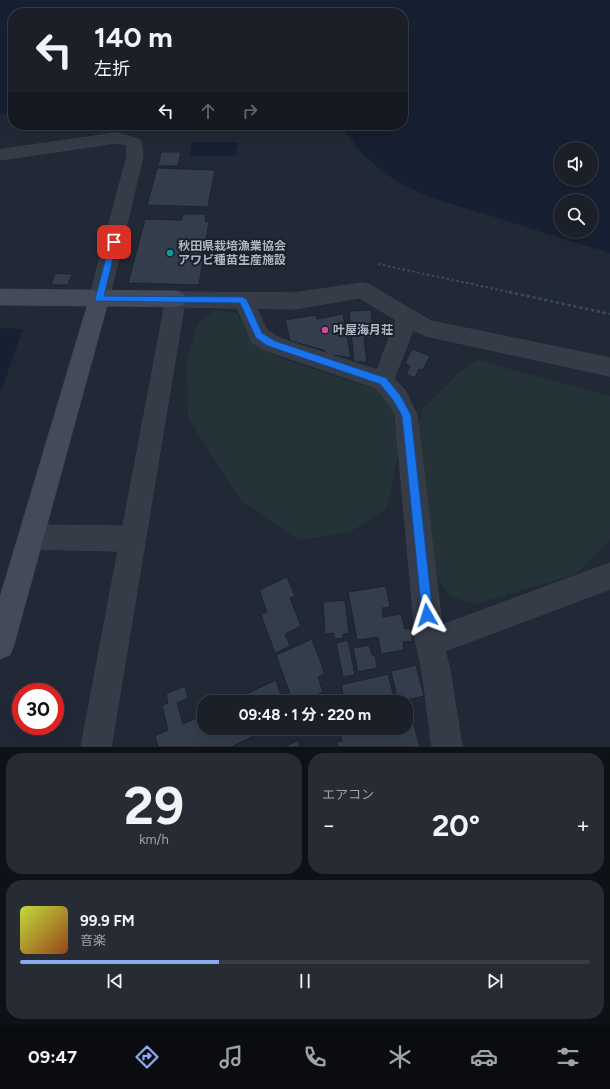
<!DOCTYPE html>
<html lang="ja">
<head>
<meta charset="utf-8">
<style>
  :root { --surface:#1a1f28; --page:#272c34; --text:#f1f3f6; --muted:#9fa2a8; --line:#383d45; --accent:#8aa9ee }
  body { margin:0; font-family:Figtree,"Noto Sans JP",sans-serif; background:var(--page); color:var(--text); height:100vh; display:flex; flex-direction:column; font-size:15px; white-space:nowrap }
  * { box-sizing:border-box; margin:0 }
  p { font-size:13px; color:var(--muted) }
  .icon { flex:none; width:22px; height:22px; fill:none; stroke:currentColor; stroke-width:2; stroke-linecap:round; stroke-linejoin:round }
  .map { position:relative; height:747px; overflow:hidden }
  .drawer { display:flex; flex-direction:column; gap:6px; padding:6px; background:#0e1116; flex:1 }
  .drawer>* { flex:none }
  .top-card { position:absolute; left:8px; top:8px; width:400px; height:122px; border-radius:16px; box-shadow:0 4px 16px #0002,0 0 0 1px var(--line); background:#1a1f28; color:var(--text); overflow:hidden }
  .controls { position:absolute; left:554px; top:142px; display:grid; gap:8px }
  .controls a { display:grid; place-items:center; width:44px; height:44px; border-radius:50%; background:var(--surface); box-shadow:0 4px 16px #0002,0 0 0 1px var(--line); font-size:20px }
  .speed { position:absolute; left:12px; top:683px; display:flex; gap:8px; font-size:20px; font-weight:700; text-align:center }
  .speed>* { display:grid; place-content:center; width:52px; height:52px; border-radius:50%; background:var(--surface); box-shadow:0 4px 16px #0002,0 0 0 1px var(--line); line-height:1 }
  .speed .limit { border:6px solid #d22; background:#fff; color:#111 }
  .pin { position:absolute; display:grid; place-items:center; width:34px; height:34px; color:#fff; margin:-17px; border-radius:8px; box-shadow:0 2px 6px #0006 }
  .me { position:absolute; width:44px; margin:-22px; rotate:354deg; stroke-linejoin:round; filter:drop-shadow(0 0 3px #0008) }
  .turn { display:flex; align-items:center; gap:14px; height:84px; padding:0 20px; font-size:18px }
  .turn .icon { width:52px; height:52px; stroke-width:2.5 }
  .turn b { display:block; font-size:28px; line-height:34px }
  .lanes { display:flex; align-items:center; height:38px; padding:0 20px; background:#0003; justify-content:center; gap:20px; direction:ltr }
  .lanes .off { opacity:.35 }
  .big { font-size:30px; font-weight:700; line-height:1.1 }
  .drawer .widget { flex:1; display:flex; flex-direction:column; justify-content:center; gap:6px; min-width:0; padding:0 14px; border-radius:16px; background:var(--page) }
  .drawer .dial { align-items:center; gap:0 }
  .dial b { font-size:52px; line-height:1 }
  .song { display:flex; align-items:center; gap:12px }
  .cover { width:48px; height:48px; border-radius:6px; background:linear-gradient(135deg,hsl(70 70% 55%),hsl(20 70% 35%)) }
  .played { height:4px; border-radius:2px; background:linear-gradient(90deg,var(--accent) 35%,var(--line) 35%) }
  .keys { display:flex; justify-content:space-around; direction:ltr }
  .heat { display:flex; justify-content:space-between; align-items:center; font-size:22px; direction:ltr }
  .drawer .tiles { flex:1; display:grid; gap:6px; grid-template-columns:1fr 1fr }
  .widget:last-child { grid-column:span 2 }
  .trip { position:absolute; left:197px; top:695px; width:216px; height:40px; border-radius:16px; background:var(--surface); box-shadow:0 4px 16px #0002,0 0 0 1px var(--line); font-weight:700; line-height:40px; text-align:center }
  .tabs { display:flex; height:64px; justify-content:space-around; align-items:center; background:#0a0c10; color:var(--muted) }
  .tabs .icon { width:28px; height:28px }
  .tabs .current { color:var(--accent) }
  .tabs b { font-size:18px; color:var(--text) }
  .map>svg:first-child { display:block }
</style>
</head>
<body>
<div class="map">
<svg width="610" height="747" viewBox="0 0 610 747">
  <rect width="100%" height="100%" fill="#222936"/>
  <g fill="#243337">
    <polygon points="214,310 237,313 251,341 280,358 378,390 392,407 399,449 387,508 350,532 300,540 241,500 188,418 187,361 197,324"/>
    <polygon points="477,360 610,396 610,540 576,574 475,604 449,596 437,575 416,434 423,408 460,372"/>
  </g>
  <g fill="#172032" fill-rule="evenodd">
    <path d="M0,0H610V253L429,197L399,183L379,169L361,152L340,125H403V13H13V113L0,115ZM561,149H591V179H561ZM561,201H591V231H561Z"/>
    <polygon points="192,142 238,142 236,156 189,156"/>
    <polygon points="0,328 23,329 0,394"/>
  </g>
  <g fill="#343d4c" stroke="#1d222d">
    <polygon points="161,152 181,152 178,166 158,166"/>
    <polygon points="157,168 215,170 208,207 147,205"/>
    <polygon points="183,214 206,214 205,221 209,222 199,285 128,283 145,219 181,220"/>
    <polygon points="55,273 72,274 68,285 51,285"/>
    <polygon points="371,310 374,338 364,338 367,362 354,362 349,311"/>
    <polygon points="343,314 351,358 327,354 324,350 290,341 285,320 315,315 317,319"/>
    <polygon points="412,349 430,356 423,370 419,369 415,378 406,374 410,366 405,363"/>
    <polygon points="287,577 295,596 290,598 301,626 285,634 290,646 275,653 261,615 267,612 259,590"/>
    <polygon points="386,586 390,607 382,608 383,617 401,614 405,629 410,628 413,641 403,642 404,650 381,654 378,637 357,640 348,592"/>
    <polygon points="345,600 349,633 343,634 343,638 334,639 334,633 325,634 323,602"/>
    <polygon points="312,639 325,674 318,677 323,692 301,702 293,702 276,655"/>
    <polygon points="348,640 355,675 343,677 336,643"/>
    <polygon points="369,645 372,655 375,655 377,668 358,672 353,648"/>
    <polygon points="416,665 424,696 398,702 391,671"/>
    <polygon points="388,674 395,701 345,702 341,685"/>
    <polygon points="276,680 283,702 229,702"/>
    <polygon points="185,686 188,698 177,703 183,724 204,714 204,728 270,728 231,747 158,747 155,736 168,730 162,705 168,703 166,694"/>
    <polygon points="411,714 420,747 338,747 336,742 342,741 340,734 360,728 406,728 406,715"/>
    <polygon points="298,740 300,747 284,747"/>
  </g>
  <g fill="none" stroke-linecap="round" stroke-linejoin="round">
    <g stroke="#3f4450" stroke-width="1">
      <g id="street">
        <polygon points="116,133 139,139 141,142 143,156 109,299 106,304 99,306 92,304 89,299 127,156 126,145 116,143 0,160 0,150"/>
        <path d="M363,283L370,285L431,321L610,358V376L426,336L413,330L394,379L405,390L417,415L442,625L610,563V589L445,651L450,670L462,747H432L422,670L416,643L395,415L389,404L376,388L265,350L252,342L237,308L184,307L111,747H81L118,551L30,549L21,546L18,537L21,528L30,525L123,526L166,299L169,294L176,292L294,293ZM360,298L396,320L377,370L279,338L267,330L256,308L294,309Z"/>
      </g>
    </g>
    <g stroke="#3f4450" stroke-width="1">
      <polygon id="secondary" points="0,289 176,291 183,293 186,299 183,305 176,307 107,306 14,645 10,655 0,659 0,597 87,306 0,305"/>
    </g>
    <polyline stroke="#3d4d4f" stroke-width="2" stroke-dasharray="2.5 2.5" stroke-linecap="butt" points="378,264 514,293"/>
    <polyline stroke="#3d4d4f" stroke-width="2.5" stroke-dasharray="3 3" stroke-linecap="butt" points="509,292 610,314"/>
    <use href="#street" fill="#353b47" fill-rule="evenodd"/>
    <use href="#secondary" fill="#444a59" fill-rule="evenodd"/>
  </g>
  <polygon fill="#1a73e8" stroke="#114b97" points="114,239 117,242 104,296 243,297 247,300 262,333 275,341 386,378 400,395 411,415 433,615 431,619 427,621 423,619 422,615 402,416 393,400 380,384 268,346 256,338 240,303 96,301 95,299 110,242"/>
  <circle fill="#0f9aa8" stroke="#1b202b" stroke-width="1.5" cx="170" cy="253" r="4"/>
  <circle fill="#d1479c" stroke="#1b202b" stroke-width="1.5" cx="325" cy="330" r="4"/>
  <g text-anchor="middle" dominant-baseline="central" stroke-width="4" stroke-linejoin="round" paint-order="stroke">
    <g font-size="12" font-weight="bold" fill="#b0b6c3" stroke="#1b202b" text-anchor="start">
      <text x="178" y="246">秋田県栽培漁業協会<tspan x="178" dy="14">アワビ種苗生産施設</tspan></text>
      <text x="333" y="330">叶屋海月荘</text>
    </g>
  </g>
</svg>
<div class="controls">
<a><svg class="icon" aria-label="sound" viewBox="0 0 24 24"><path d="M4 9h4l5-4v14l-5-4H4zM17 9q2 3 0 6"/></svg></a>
<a><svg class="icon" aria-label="search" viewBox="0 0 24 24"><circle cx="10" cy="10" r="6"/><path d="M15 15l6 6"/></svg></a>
</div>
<div class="speed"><div class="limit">30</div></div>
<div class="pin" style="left:114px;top:242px;background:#d93025"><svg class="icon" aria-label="arrive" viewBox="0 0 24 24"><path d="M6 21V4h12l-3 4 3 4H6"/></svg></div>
<svg class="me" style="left:427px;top:615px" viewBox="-20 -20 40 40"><path d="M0-17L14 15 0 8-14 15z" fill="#1a73e8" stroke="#fff" stroke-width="4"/></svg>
<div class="trip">09:48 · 1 分 · 220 m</div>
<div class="top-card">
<div class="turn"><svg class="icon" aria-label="left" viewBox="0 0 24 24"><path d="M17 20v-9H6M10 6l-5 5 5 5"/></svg><div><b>140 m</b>左折</div></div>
<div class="lanes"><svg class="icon" aria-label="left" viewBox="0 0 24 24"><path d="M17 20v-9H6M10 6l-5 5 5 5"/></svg><svg class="icon off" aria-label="ahead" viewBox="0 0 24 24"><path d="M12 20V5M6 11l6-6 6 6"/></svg><svg class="icon off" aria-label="right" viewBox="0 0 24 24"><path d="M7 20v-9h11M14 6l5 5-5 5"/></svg></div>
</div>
</div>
<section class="drawer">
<div class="tiles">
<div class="widget dial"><b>29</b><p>km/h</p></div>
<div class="widget"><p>エアコン</p>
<div class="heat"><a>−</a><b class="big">20°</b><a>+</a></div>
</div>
<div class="widget">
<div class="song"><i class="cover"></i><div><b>99.9 FM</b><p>音楽</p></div></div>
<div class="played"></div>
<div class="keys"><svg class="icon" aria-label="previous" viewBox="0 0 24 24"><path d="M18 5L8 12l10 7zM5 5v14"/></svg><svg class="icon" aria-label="pause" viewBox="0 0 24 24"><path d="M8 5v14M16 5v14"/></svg><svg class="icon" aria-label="next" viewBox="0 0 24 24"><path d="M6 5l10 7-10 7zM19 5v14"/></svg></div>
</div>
</div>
</section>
<nav class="tabs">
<b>09:47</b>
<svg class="icon current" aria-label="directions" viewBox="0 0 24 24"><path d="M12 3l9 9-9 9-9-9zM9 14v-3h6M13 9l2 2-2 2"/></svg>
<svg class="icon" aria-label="music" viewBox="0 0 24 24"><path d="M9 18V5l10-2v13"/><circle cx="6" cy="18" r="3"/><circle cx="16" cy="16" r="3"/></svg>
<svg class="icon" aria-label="phone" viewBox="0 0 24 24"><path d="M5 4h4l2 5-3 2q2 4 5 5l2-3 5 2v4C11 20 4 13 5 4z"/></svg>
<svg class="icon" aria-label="climate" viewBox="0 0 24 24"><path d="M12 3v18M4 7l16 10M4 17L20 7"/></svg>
<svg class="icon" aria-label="car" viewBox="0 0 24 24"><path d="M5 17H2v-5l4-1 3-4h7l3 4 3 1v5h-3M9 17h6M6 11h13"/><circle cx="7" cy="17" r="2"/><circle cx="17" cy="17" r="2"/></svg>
<svg class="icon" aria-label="filters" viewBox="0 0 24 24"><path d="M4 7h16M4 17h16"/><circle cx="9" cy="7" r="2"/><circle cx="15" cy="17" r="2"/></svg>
</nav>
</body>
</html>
